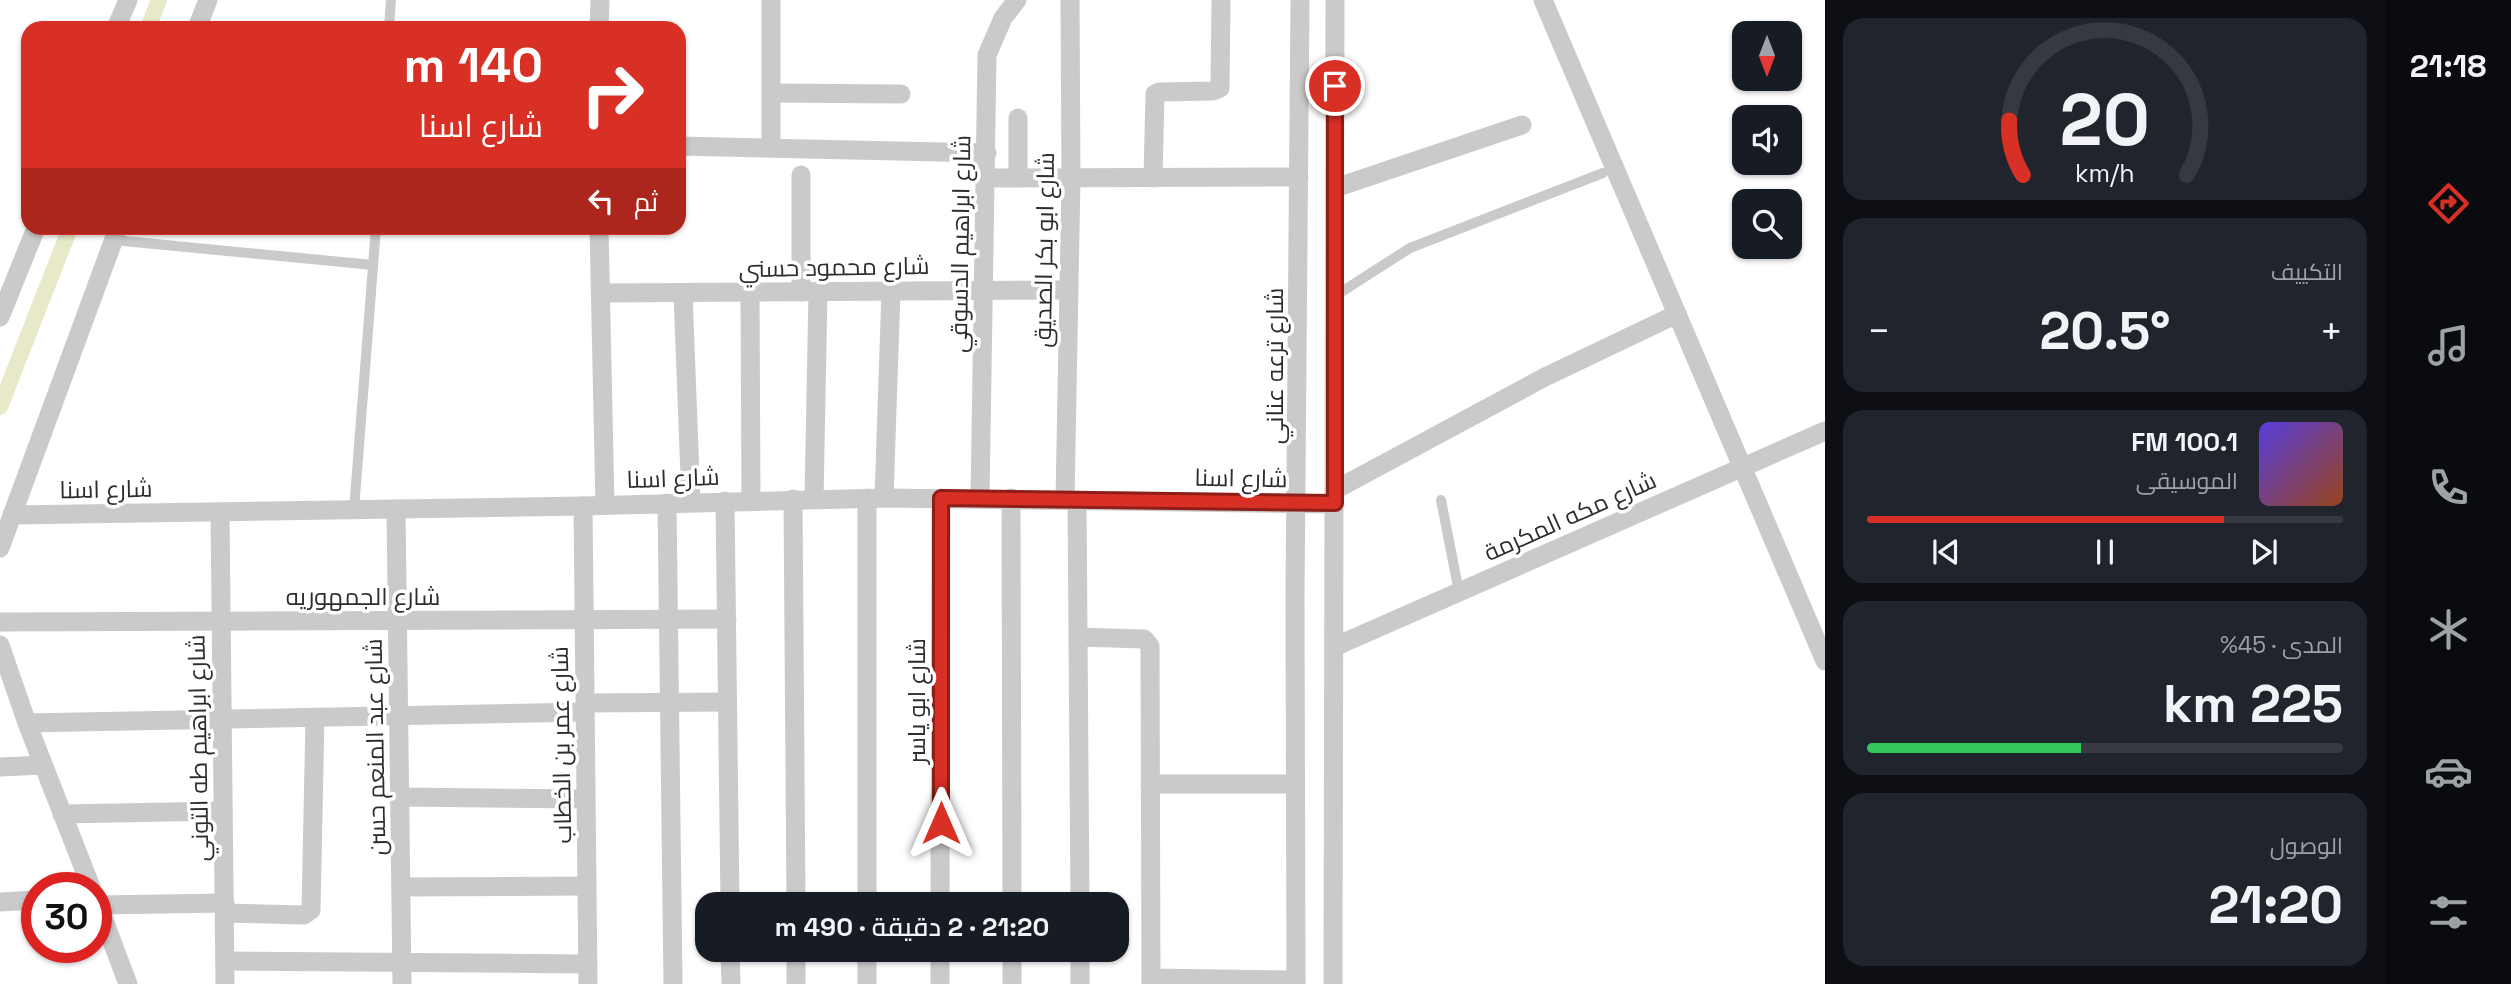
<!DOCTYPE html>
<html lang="ar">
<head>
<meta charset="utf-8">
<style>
  :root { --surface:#171b24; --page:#20242c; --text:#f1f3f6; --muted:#9ea1a6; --line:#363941; --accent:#d93025 }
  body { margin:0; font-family:"Space Grotesk",Cairo,sans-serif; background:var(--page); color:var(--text); direction:rtl; height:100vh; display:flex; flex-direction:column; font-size:26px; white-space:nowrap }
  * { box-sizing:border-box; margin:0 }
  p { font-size:23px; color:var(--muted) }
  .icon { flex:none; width:38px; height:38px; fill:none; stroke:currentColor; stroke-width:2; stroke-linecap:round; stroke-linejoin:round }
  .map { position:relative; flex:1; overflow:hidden; direction:ltr }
  .sheet { display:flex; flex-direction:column; gap:18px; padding:18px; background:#0d0f14; width:560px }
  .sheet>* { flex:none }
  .guide { position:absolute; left:21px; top:21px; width:665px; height:214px; border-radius:21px; box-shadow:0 2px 5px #0004; direction:rtl; background:#d93025; color:#fff; overflow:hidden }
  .needle { width:46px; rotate:180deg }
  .fabs { position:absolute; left:1732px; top:21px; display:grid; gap:14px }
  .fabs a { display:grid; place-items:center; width:70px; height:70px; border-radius:14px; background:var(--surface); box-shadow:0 2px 5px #0004; font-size:35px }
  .speed { position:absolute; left:21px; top:872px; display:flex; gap:14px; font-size:35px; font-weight:700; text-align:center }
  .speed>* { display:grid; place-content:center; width:91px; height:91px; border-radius:50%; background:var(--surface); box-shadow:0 2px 5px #0004; line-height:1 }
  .speed .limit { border:10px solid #d22; background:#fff; color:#111 }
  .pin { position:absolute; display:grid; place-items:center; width:60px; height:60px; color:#fff; margin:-30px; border:4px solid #fff; border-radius:50%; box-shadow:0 2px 7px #0007 }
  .me { position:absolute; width:77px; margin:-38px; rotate:0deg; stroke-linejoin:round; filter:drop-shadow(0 0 5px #0008) }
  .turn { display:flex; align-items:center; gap:24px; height:147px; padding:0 28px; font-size:32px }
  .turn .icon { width:91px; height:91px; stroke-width:2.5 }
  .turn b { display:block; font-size:49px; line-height:60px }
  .then { display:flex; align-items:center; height:66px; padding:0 28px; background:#0003; gap:14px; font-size:26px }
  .big { font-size:52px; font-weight:600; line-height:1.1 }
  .sheet .tile { flex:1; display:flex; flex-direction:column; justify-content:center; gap:10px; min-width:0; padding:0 24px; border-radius:21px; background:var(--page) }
  .sheet .dial { align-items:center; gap:0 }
  .dial svg { height:182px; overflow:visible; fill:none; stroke:var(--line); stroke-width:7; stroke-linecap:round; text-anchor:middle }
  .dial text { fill:var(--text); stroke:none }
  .song { display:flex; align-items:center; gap:21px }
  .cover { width:84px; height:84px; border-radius:10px; background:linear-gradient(135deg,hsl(250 70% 55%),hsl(20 70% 35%)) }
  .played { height:7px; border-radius:4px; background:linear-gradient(90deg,var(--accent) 75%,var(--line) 75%) }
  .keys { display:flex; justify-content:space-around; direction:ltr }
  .heat { display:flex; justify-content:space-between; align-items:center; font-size:38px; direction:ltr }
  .charge { height:10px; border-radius:5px; background:linear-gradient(90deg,#34c759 45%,var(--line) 0) }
  .trip { position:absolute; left:695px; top:892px; width:434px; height:70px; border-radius:21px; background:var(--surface); box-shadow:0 2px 5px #0004; font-weight:600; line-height:70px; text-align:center; direction:rtl }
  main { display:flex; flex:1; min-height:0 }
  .dock { display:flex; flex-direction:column; width:126px; justify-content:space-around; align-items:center; background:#090b0e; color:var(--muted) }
  .dock .icon { width:49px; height:49px }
  .dock .selected { color:var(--accent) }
  .dock b { font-size:32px; color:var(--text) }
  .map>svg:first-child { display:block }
</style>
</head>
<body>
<main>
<nav class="dock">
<b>21:18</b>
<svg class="icon selected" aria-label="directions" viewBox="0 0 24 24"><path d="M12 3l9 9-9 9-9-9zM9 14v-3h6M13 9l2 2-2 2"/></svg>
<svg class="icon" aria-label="music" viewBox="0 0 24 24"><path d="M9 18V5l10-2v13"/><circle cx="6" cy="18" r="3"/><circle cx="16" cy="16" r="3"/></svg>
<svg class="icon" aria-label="phone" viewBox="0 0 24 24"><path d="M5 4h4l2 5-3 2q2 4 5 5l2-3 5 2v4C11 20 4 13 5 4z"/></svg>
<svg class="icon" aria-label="climate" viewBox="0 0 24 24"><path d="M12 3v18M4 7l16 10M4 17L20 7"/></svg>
<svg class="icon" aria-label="car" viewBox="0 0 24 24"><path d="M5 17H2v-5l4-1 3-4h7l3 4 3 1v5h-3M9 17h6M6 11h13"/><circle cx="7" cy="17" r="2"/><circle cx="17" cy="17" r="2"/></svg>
<svg class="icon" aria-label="filters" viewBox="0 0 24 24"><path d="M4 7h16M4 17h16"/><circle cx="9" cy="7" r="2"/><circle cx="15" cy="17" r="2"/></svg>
</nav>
<section class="sheet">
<div class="tile dial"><svg viewBox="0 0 100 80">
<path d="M14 69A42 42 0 1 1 86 69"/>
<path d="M14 69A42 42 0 0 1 8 45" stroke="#d93025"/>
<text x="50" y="56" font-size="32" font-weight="700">20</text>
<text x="50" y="72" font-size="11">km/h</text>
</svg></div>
<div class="tile"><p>التكييف</p>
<div class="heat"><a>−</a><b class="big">20.5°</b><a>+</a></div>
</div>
<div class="tile">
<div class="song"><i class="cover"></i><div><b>100.1 FM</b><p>الموسيقى</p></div></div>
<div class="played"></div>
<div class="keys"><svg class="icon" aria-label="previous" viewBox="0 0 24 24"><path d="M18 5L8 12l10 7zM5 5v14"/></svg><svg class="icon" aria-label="pause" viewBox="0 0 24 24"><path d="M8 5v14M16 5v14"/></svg><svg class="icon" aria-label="next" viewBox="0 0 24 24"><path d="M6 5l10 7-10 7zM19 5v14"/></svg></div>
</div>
<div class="tile"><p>المدى · 45%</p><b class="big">225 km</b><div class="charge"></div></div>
<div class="tile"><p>الوصول</p><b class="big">21:20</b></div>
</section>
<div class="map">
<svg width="1825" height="984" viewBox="0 0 1825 984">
  <rect width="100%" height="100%" fill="#fff"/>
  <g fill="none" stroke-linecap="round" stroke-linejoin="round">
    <g stroke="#e7e9c9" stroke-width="16">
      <polyline points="148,28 159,0"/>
      <polyline points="0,407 70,228"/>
    </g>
    <g stroke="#cacaca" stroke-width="10">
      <polyline points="389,28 391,0"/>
      <polyline points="113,240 373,265"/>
      <polyline points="1335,296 1410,248 1603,173"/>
      <polyline points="1441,500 1459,592"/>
      <polyline points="354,510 376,228"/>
    </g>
    <g stroke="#cacaca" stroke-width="19">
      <polyline points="1543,0 1677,314"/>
      <polyline points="116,28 128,0"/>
      <polyline points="197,28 208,0"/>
      <polyline points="599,28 600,0"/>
      <polyline points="771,93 901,94"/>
      <polyline points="679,146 987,153"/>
      <polyline points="771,147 771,0"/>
      <polyline points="801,175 801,292"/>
      <polyline points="986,178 1299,177"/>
      <polyline points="1018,178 1018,118"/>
      <polyline points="1153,178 1155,94 1159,92 1213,91 1220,88 1221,0"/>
      <polyline points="1335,188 1522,125"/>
      <polyline points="599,228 605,505"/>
      <polyline points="750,292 751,500"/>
      <polyline points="601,293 1068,290"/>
      <polyline points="683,293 691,502"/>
      <polyline points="0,317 36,228"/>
      <polyline points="1335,490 1545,377 1677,314 1825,661"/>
      <polyline points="884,498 891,291"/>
      <polyline points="980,498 987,55 1003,18 1017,0"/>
      <polyline points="1011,498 1012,905"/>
      <polyline points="793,499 796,905"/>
      <polyline points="814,499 818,291"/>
      <polyline points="1065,500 1071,178 1070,0"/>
      <polyline points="1077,500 1080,905"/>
      <polyline points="725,501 730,905"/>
      <polyline points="667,503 673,984"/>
      <polyline points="583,506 588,984"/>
      <polyline points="396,509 402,984"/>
      <polyline points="220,512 225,984"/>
      <polyline points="12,515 583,506 884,498 1335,504"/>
      <polyline points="0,548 118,228"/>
      <polyline points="0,622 727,619"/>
      <polyline points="1078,637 1144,639 1150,646 1151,984"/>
      <polyline points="0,645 27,723 91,887"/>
      <polyline points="1334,647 1825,431"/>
      <polyline points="585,703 727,702"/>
      <polyline points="27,723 585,712"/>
      <polyline points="0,767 43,765"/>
      <polyline points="1150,784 1295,784"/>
      <polyline points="400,797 586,799"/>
      <polyline points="62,814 223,811"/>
      <polyline points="401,887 587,886"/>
      <polyline points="96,899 128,984"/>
      <polyline points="0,902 37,900"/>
      <polyline points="98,905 225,903"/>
      <polyline points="867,905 867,498"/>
      <polyline points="940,905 941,498"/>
      <polyline points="225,913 304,915 311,910 315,718"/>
      <polyline points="730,950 731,984"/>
      <polyline points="796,950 796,984"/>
      <polyline points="1012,950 1012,984"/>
      <polyline points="1080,950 1080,984"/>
      <polyline points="225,961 587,964"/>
      <polyline points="1151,978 1296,980"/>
      <polyline points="867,984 867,950"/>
      <polyline points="940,984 940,950"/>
      <polyline points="1296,984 1295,596 1300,0"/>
      <polyline points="1333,984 1335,0"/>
    </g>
  </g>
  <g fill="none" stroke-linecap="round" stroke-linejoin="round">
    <g stroke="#8d1f18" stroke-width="18">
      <polyline id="route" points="941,823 941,498 1335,503 1335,86"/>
    </g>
    <use href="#route" stroke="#d93025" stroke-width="12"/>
  </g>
  <g text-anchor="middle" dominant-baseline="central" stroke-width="7" stroke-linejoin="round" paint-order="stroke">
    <g font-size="24" fill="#2d2d2d" stroke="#fff">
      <text transform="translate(960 244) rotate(-89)">شارع ابراهيم الدسوقي</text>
      <text transform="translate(1044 250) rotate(-89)">شارع ابو بكر الصديق</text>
      <text transform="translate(834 267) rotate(-1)">شارع محمود حسني</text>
      <text transform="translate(1274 366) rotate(-90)">شارع ترعه عناني</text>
      <text transform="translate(673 478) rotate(-2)">شارع اسنا</text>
      <text transform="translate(1241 478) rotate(1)">شارع اسنا</text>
      <text transform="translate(106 489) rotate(-1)">شارع اسنا</text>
      <text transform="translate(1570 516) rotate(-24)">شارع مكه المكرمة</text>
      <text x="363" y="596">شارع الجمهوريه</text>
      <text transform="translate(916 701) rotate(-90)">شارع ابو ياسر</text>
      <text transform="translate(561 745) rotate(-91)">شارع عمر بن الخطاب</text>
      <text transform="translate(375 747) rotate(-91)">شارع عبد المنعم حسن</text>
      <text transform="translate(198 748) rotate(-91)">شارع ابراهيم طه التوني</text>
    </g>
  </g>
</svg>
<div class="fabs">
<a><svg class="needle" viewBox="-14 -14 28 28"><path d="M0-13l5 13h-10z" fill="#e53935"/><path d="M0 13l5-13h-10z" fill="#9ea1a6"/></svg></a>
<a><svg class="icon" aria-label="sound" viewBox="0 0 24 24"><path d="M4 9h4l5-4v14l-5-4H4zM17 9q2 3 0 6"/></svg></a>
<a><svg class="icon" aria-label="search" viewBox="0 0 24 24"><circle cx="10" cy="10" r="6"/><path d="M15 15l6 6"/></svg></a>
</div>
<div class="speed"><div class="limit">30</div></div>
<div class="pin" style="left:1335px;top:86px;background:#d93025"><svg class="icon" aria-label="arrive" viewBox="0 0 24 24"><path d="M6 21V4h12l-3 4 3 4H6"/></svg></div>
<svg class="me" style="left:941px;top:823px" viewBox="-20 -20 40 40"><path d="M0-17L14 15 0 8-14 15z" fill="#d93025" stroke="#fff" stroke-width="4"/></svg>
<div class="trip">21:20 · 2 دقيقة · 490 m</div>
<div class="guide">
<div class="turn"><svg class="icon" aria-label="right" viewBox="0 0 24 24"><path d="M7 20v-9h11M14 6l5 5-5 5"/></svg><div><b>140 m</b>شارع اسنا</div></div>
<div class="then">ثم<svg class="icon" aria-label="left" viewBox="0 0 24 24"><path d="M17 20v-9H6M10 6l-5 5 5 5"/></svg></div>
</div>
</div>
</main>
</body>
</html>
